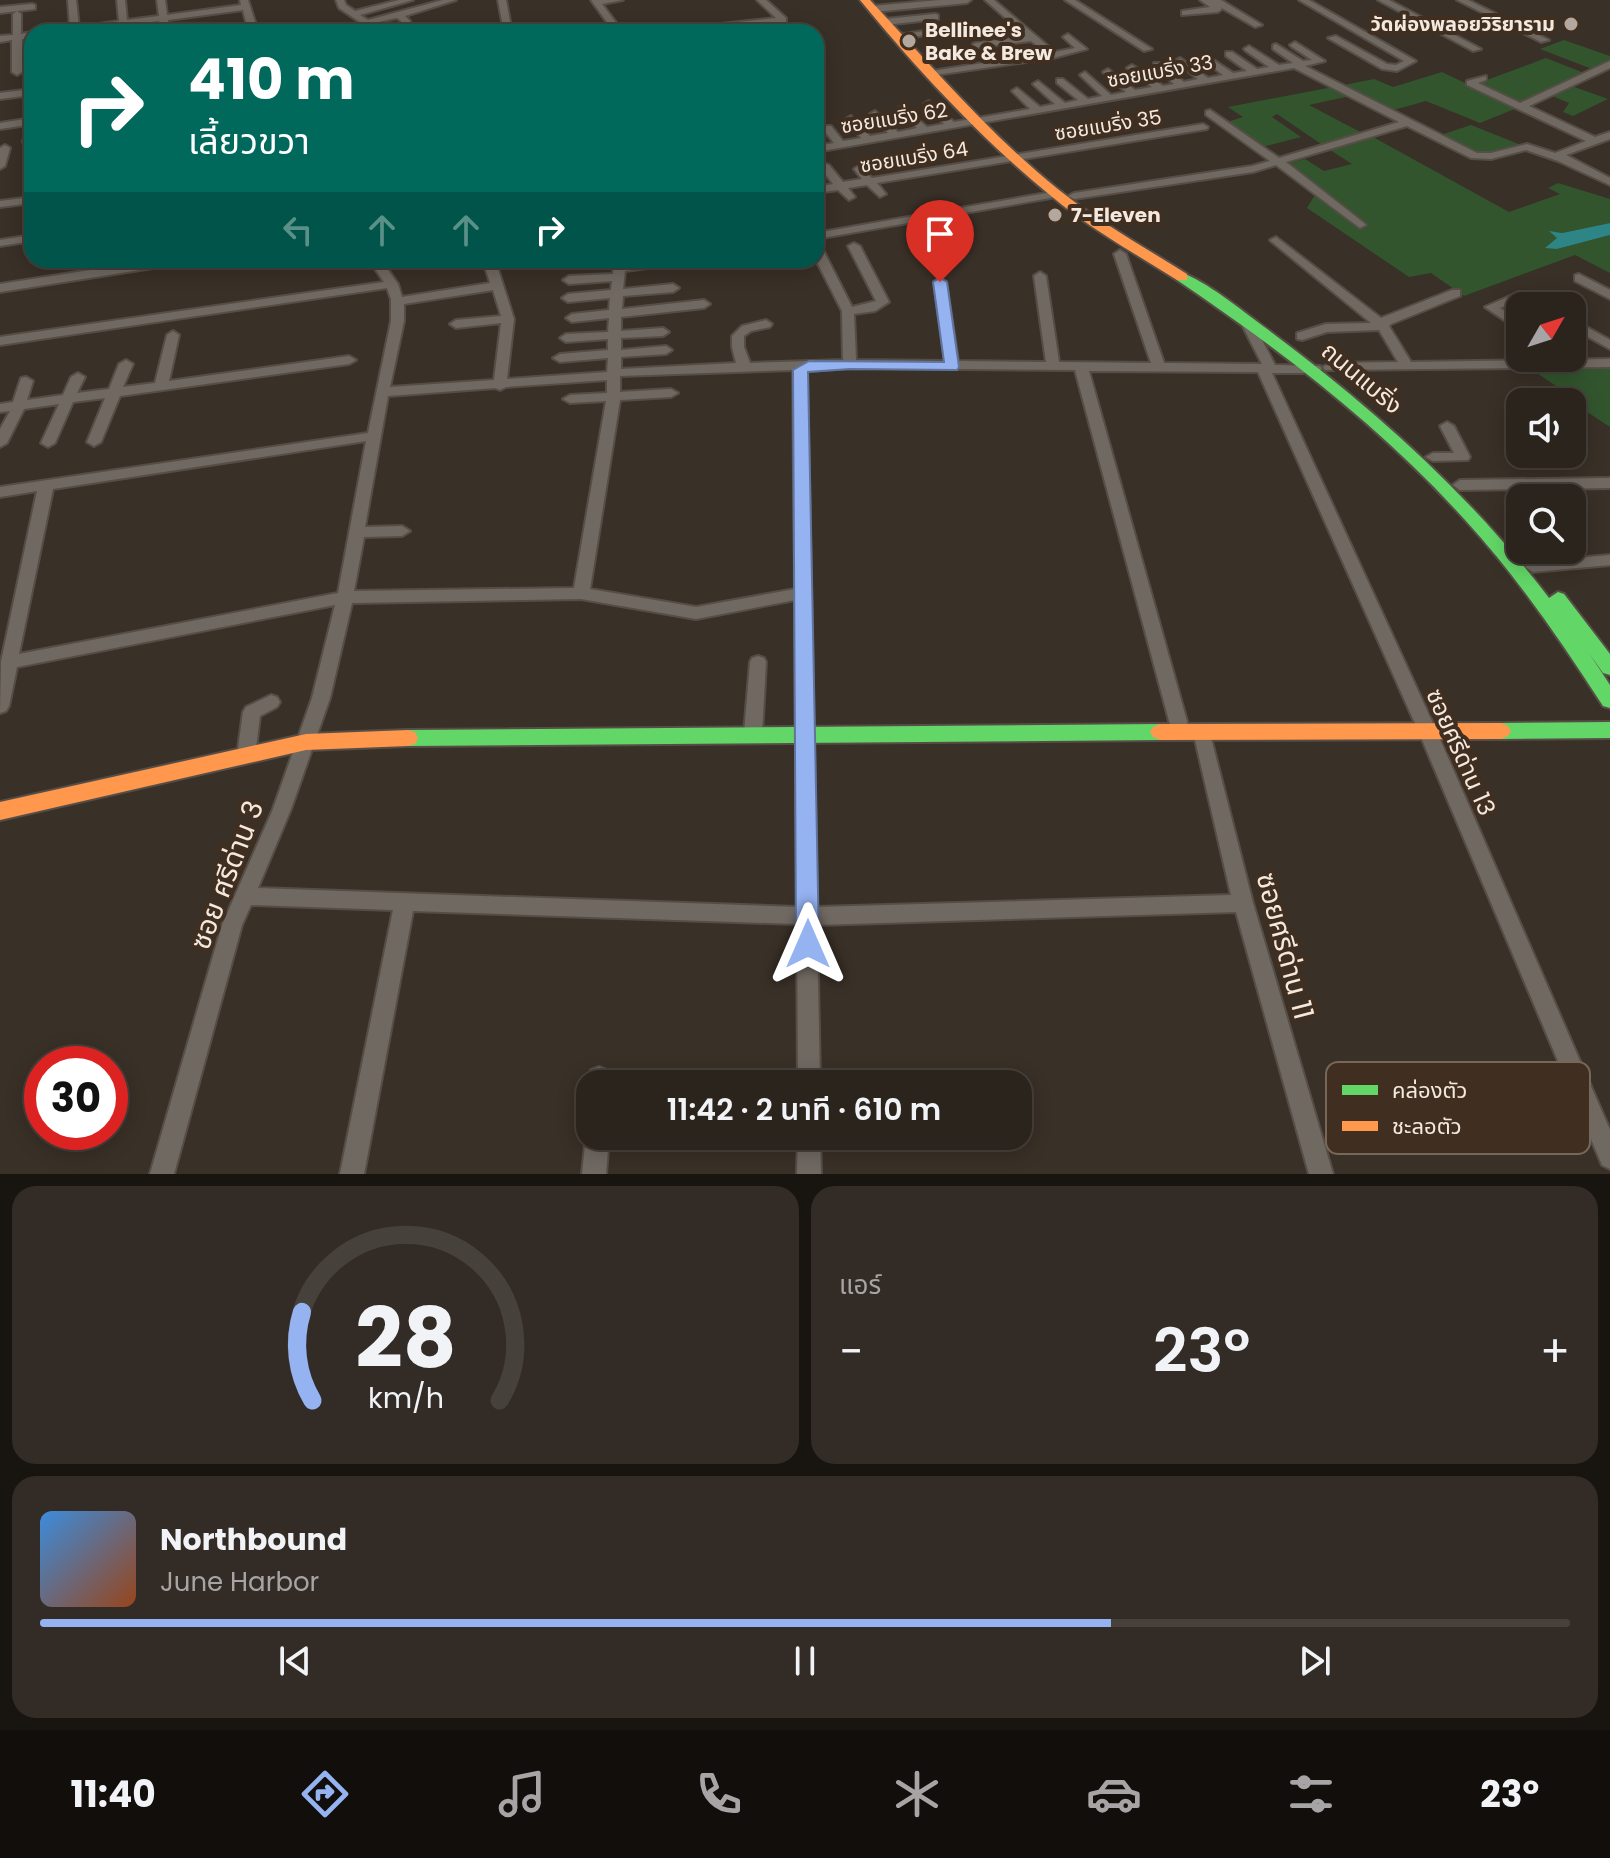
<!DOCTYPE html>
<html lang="th">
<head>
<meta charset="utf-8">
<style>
  :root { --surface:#2b241d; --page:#332c26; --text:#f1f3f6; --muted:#a6a4a4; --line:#47413b; --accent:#95b2f1 }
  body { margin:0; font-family:Poppins,"Noto Sans Thai",sans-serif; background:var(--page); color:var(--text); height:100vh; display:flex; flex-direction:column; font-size:30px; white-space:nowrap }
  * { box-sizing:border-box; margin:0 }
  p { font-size:26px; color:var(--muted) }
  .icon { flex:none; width:44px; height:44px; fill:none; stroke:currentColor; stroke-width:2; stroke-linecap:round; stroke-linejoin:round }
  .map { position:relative; height:1174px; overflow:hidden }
  .panel { display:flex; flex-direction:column; gap:12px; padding:12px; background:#181410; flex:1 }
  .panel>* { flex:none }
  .banner { position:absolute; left:24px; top:24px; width:800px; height:244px; border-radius:24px; box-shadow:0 4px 20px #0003,0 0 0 2px var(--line); background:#00695c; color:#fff; overflow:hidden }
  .needle { width:52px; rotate:51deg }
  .tools { position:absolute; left:1506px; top:292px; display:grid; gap:16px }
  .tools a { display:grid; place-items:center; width:80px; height:80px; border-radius:16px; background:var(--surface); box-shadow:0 4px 20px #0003,0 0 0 2px var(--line); font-size:40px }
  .speed { position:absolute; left:24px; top:1046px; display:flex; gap:16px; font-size:40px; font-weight:700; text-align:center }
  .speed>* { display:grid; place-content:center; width:104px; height:104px; border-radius:50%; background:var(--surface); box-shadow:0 4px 20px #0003,0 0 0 2px var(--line); line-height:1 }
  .speed .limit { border:12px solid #d22; background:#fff; color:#111 }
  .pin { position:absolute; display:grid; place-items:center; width:68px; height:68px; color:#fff; margin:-82px -34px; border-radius:50% 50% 50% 0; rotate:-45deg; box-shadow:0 0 8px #0007 }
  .pin .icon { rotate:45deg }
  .me { position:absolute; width:88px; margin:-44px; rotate:0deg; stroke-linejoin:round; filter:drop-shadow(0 0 6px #0008) }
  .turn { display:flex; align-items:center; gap:28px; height:168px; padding:0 32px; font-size:36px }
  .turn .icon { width:104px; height:104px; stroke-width:2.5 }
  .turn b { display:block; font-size:56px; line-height:68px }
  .lanes { display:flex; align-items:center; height:76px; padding:0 32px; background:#0003; justify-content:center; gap:40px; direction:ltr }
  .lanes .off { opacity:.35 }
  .big { font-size:60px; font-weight:600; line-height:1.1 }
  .panel .widget { flex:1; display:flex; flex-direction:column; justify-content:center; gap:12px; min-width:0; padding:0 28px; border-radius:24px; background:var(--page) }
  .panel .dial { align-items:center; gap:0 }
  .dial svg { height:208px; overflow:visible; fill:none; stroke:var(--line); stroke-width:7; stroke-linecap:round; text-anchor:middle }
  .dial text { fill:var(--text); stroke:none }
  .song { display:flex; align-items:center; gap:24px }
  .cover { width:96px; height:96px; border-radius:12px; background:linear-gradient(135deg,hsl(210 70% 55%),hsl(20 70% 35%)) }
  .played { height:8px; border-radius:4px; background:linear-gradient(90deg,var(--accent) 70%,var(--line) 70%) }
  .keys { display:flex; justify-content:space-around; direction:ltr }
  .heat { display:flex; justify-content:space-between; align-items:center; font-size:44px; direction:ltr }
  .panel .tiles { flex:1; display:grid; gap:12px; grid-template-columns:1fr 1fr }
  .widget:last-child { grid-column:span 2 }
  .trip { position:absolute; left:576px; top:1070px; width:456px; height:80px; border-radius:24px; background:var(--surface); box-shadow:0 4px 20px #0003,0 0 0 2px var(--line); font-weight:600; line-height:80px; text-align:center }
  .tabs { display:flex; height:128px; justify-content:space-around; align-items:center; background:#110e0c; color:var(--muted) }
  .tabs .icon { width:56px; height:56px }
  .tabs .on { color:var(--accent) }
  .tabs b { font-size:36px; color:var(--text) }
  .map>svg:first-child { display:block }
</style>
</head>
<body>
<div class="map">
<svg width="1610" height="1174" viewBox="0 0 1610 1174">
  <rect width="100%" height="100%" fill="#393027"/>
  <g fill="#32552e">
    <polygon points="1564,40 1610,56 1610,61 1592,69 1540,49"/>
    <polygon points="1546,58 1584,73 1517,103 1476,84"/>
    <polygon points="1442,72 1517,108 1480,123 1426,101 1390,111 1339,86 1374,79 1393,87"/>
    <polygon points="1569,85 1608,99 1573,116 1563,112 1569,103 1550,95"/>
    <polygon points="1333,87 1350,96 1309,105 1364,134 1324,146 1277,114 1272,117 1301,137 1258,148 1227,122 1243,117 1228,107"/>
    <polygon points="1471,125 1521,145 1481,155 1441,135"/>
    <polygon points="1373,137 1509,212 1560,194 1548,188 1558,183 1610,199 1610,223 1562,233 1551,232 1558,238 1557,249 1610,235 1610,273 1575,255 1464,296 1431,273 1409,277 1307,208 1316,193 1278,166 1305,159 1324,171 1352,164 1330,150"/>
    <polygon points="1568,366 1610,367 1610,427 1572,402 1550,393 1559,388 1531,369"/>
  </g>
  <polygon fill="#2e8586" points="1610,223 1610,235 1557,249 1545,248 1557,238 1549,231 1562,233"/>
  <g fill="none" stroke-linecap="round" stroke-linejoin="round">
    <g stroke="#564e46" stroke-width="4">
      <g id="street">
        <polygon points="68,0 76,0 79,27 119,21 117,0 125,0 127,20 159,16 157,0 165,0 167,15 241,5 240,0 248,0 257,28 273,25 282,32 246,32 248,30 243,10 168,20 169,32 161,32 159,21 128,25 128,32 120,32 119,27 79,32 54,32 70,28"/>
        <polygon points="336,0 344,0 346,5 355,11 399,0 413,0 360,15 368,20 443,0 456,0 405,16 410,21 410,32 402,32 402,22 397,18 364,25 339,8"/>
        <polygon points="498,0 506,0 512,32 504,32"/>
        <polygon points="591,0 623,0 602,4 623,32 614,32"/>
        <polygon points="757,0 766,0 786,18 786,22 699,32 671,32 675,29 776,18"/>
        <polygon points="940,0 971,0 967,3 873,12 869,9 873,6"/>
        <polygon points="985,0 994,0 1055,52 1075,48 1063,37 1068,34 1087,49 1053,58 929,76 929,72 932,71 1046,53 1031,41 973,48 973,44 976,43 1026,36"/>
        <polygon points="1065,0 1075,0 1152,49 1144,51"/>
        <polygon points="1200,0 1221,0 1262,25 1255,27 1220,7 1222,9 1218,12 1182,15 1182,11 1210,7"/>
        <polygon points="1299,0 1309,0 1416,61 1397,71 1382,69 1328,38 1336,36 1387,64 1396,65 1404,61"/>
        <polygon points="1378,0 1389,0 1481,49 1473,51"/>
        <polygon points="1457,0 1468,0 1549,40 1541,42"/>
        <polygon points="32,4 35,5 35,9 0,13 0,7"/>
        <polygon points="17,11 21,14 21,34 32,32 32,38 22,39 22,72 17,75 12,72 12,40 0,42 0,36 13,35 13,14"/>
        <polygon points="935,14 938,15 938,19 885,25 881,22 885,19"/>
        <polygon points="961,25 965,28 964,30 897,39 893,36"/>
        <polygon points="1295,42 1325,61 1305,66 1477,153 1491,153 1527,144 1555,153 1586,141 1467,85 1467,81 1486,76 1486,80 1478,83 1520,103 1610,61 1610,68 1529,106 1595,137 1610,132 1610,139 1566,155 1610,178 1610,185 1558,161 1526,150 1491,159 1471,158 1407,126 1286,162 1364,223 1366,225 1360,228 1276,165 1253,172 1074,199 1068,196 1074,193 1252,166 1270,161 1206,115 1206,111 1210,110 1279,158 1399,122 1294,68 816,152 816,146 834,143 822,128 823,126 831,126 843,141 861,138 846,119 851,116 870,136 888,133 870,114 875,111 898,132 917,128 897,109 902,106 927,127 944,124 924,104 929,101 954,122 1030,109 1012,91 1017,88 1040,107 1055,104 1035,86 1033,84 1038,81 1065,103 1078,100 1057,83 1057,79 1063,79 1088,99 1102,96 1080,75 1085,72 1111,95 1126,92 1105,74 1103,72 1108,69 1135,90 1152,87 1129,70 1127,68 1132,65 1163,86 1174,84 1154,67 1154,63 1160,63 1184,82 1198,79 1177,63 1175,61 1180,58 1208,78 1223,75 1203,60 1203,56 1206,55 1233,73 1247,71 1226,56 1226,52 1232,52 1257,69 1269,67 1246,51 1244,49 1249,46 1279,65 1293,63 1273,49 1273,45 1276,44 1303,61 1312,60 1292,47 1290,45"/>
        <polygon points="32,89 32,95 0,99 0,93"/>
        <polygon points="32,118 32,144 23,142 27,125 0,129 0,123"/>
        <polygon points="1203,124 1208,127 1207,129 877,183 886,194 880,197 867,185 848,188 855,197 849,200 838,190 816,193 816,187 833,184 820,167 825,164 829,165 843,182 862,179 854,169 859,166 872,178"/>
        <polygon points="5,145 10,148 5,166 0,169 0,148"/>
        <polygon points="1058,191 1062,192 1062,196 816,239 816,233"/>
        <polygon points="32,197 32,203 0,207 0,201"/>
        <polygon points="32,235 32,241 0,246 0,240"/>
        <polygon points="1276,237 1381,318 1452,290 1460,290 1460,296 1391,324 1389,326 1411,362 1610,359 1610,367 1325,370 1323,367 1330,363 1398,362 1379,330 1327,332 1302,340 1297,339 1297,333 1326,324 1371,323 1272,242 1270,240"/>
        <path d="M854,243L860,246L889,302L875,311L854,314L856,360L945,361L934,282L940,278L946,282L958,361L1046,362L1034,276L1040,272L1046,276L1059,362L1151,363L1114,254L1120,250L1126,254L1164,363L1262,364L1238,317L1244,313L1250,317L1275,365L1320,366L1322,369L1315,373H1272L1436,730L1610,1130V1169L1602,1165L1418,730L1258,372L1089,371L1190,732L1187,737L1181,739L1175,737L1172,732L1075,370L850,368L807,371L817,907L1231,895L1193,731L1196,726L1202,724L1208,726L1253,903L1333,1174H1309L1236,912L817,925L820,1084H798L797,924L413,911L364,1174H340L393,910L251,905L242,925L174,1174H150L222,925L273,809L312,698L335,605L17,667L9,706L6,711L0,713L1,662L37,491L0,497V487L368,433L391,321V299L387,288L0,345V337L384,282L369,260H381L398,284L402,297L490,283L483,260H495L514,319L507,379L607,372L608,358L560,362L553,358L560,354L608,350V339L566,342L560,338L566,334L608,332L609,318L572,322L566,318L572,314L609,310L610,298L568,302L562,298L568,294L611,290L612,281L569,284L563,280L569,276L613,274L614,264L571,268L565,264L576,260H626V264L683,260L677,264L625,271L623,289L673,284L679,288L673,292L623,296L622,309L704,300L710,304L704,308L621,317V331L663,328L669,332L663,336L621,338V350L666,346L672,350L666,354L621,357V369L736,363L732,347V336L742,326L766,320L772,324L770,327L751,331L744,336V347L750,363L843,360L842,311L816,260V244L822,248L852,307L876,301L848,246ZM493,290L501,316L456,320L450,324L456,328L501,323L494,380L390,387L404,321V304ZM793,370L795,589L696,607L590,589L620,400L671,397L678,393L671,389L620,392V376ZM607,380V393L570,395L563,399L570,403L606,401L574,588L354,591L364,537L402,536L410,531L402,526L365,527L388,396L495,388L500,390L506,387ZM366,441L338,593L19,654L53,489ZM581,599L696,619L795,600L797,907L258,888L291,809L330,698L352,603Z"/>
        <polygon points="155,260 184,260 178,264 0,292 0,284"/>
        <polygon points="1579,274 1610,290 1610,299 1575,281 1575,275"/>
        <polygon points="1519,292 1548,306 1532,306 1519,300 1500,308 1520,321 1520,331 1485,307"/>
        <polygon points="1572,319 1610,340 1610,349 1572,328"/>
        <polygon points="173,331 179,335 169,381 349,356 356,360 349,364 120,396 101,442 94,446 87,442 105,398 73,402 55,443 48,447 41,443 59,404 24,409 7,443 0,447 0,429 10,411 0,412 0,404 13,402 21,378 26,377 33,381 27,400 63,395 71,377 78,373 85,377 77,393 109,389 119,364 126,360 133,364 123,387 155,383 167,335"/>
        <polygon points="1447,422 1454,426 1470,457 1468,460 1433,461 1426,457 1433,453 1454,453 1440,426"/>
        <polygon points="1610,478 1610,488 1460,490 1453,485 1460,480"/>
        <polygon points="1610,555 1610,565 1533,572 1525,567 1533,562"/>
        <polygon points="758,656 764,658 766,662 762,734 759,739 753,741 747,739 744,734 750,662 752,658"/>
        <polygon points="271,695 277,697 280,702 277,707 260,716 255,756 252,761 246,763 240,761 237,756 243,712 246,707"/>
        <polygon points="599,1067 607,1070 610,1084 590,1084 590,1089 588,1078 591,1070"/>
        <polygon points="590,1127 590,1136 790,1136 787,1144 779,1147 608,1149 606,1174 582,1174 586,1136"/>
        <polygon points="798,1136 820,1136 821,1174 797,1174"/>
      </g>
    </g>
    <g stroke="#564e46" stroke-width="4">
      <g id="fast">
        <path d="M1182,273C1204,280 1243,311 1263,326C1370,405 1468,492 1549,598L1558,592L1564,594L1610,654V675L1603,673L1589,653L1610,685V708L1603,706C1561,641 1518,578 1466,521C1381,427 1282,351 1177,280L1175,277Z"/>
        <polygon points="1610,722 1610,738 1501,739 1494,736 1491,731 1494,726 1501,723"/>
        <polygon points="1160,724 1167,727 1170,732 1167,737 1160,740 408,746 401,744 398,738 401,732 408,730"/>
      </g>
    </g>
    <g stroke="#564e46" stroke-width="4">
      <g id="slow">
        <path d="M860,0H870C931,65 990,135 1059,190C1099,222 1144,247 1187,274V280H1177C1144,259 1110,240 1078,217C1000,159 922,76 860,0Z"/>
        <polygon points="1501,723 1508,726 1511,731 1508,736 1501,739 1160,740 1153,737 1150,732 1153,727 1160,724"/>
        <polygon points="408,730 415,732 418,738 415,744 408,746 306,750 0,820 0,802 306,734"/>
      </g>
    </g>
    <use href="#street" fill="#706962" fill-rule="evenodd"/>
    <use href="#fast" fill="#63d668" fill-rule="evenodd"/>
    <use href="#slow" fill="#ff974d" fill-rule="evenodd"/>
  </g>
  <polygon fill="#95b2f1" stroke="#61749d" stroke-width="2" points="940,278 947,282 959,367 957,370 850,369 808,372 819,944 816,951 808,954 799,951 796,944 793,370 809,361 944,362 933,282"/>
  <g fill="#b3a89f" stroke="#402f20" stroke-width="3">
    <circle cx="1571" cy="24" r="8"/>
    <circle cx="909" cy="41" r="8"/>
    <circle cx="1055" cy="215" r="8"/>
  </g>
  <g text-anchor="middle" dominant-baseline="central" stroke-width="8" stroke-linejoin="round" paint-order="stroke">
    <g font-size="20" font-weight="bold" fill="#f4e9df" stroke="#402f20" text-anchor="start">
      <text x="1555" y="24" text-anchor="end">วัดผ่องพลอยวิริยาราม</text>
      <text x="925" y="30">Bellinee's<tspan x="925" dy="23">Bake &amp; Brew</tspan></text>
      <text x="1071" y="215">7-Eleven</text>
    </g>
    <g font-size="20" fill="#f4e9df" stroke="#402f20">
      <text transform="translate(1160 71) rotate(-10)">ซอยแบริ่ง 33</text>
      <text transform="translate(894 118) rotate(-9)">ซอยแบริ่ง 62</text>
      <text transform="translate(1108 125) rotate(-9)">ซอยแบริ่ง 35</text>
      <text transform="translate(914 157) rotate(-9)">ซอยแบริ่ง 64</text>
    </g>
    <g font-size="24" fill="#f4e9df" stroke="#402f20">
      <text transform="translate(1362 378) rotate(40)">ถนนแบริ่ง</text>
      <text transform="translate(1461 752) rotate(66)">ซอยศรีด่าน 13</text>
    </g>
    <g font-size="28" fill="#f4e9df" stroke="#402f20">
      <text transform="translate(227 875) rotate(-69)">ซอย ศรีด่าน 3</text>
      <text transform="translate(1285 946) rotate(75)">ซอยศรีด่าน 11</text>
    </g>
  </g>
  <rect x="1326" y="1062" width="264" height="92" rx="12" fill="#402f20" stroke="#766759" stroke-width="2"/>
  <rect x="1342" y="1085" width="36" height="10" fill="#63d668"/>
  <rect x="1342" y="1121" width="36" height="10" fill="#ff974d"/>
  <g font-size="22" fill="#f4e9df">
    <text x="1392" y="1098">คล่องตัว</text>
    <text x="1392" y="1134">ชะลอตัว</text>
  </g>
</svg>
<div class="tools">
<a><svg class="needle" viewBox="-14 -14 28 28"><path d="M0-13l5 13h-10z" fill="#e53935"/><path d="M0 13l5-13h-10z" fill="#a6a4a4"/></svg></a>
<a><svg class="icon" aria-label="sound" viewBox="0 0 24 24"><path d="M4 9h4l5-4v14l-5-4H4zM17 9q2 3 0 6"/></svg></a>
<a><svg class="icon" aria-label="search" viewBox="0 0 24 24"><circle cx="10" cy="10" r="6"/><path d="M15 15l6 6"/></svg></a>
</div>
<div class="speed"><div class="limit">30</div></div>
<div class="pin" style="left:940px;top:282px;background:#d93025"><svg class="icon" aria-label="arrive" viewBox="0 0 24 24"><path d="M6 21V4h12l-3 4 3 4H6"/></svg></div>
<svg class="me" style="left:808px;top:944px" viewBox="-20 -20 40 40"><path d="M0-17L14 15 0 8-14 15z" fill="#95b2f1" stroke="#fff" stroke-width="4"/></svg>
<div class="trip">11:42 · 2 นาที · 610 m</div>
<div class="banner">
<div class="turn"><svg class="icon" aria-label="right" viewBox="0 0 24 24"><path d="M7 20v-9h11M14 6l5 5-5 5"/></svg><div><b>410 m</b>เลี้ยวขวา</div></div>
<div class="lanes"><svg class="icon off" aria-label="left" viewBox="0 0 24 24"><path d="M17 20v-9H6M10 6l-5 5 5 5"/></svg><svg class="icon off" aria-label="ahead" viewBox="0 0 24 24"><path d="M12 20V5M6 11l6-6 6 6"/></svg><svg class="icon off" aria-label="ahead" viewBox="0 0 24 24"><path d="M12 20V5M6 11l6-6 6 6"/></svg><svg class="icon" aria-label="right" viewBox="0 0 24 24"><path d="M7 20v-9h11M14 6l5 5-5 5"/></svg></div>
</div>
</div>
<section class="panel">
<div class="tiles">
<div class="widget dial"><svg viewBox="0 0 100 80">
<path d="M14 69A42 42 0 1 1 86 69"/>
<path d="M14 69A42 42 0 0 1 10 35" stroke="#95b2f1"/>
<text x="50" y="56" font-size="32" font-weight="700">28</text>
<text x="50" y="72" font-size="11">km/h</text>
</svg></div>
<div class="widget"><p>แอร์</p>
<div class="heat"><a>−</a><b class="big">23°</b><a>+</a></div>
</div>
<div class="widget">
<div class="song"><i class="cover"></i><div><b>Northbound</b><p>June Harbor</p></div></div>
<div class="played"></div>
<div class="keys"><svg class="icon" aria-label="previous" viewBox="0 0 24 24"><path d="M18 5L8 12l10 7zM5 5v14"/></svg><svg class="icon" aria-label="pause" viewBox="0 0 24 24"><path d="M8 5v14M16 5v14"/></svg><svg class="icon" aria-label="next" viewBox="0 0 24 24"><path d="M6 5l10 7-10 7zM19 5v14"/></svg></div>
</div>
</div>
</section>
<nav class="tabs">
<b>11:40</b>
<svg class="icon on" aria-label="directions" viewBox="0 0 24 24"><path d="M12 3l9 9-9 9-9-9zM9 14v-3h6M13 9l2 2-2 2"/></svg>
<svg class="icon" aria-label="music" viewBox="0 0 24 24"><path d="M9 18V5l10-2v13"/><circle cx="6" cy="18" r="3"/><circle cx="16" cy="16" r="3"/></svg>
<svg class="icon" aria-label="phone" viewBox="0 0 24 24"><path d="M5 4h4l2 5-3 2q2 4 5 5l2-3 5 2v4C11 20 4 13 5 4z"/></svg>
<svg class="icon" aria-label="climate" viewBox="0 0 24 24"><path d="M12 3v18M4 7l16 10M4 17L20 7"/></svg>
<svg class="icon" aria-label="car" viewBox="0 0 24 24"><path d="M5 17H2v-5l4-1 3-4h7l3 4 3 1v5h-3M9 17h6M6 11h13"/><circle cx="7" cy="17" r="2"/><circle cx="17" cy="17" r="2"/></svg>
<svg class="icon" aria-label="filters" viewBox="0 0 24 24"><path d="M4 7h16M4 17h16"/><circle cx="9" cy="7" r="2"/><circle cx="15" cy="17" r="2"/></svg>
<b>23°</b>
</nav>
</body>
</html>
